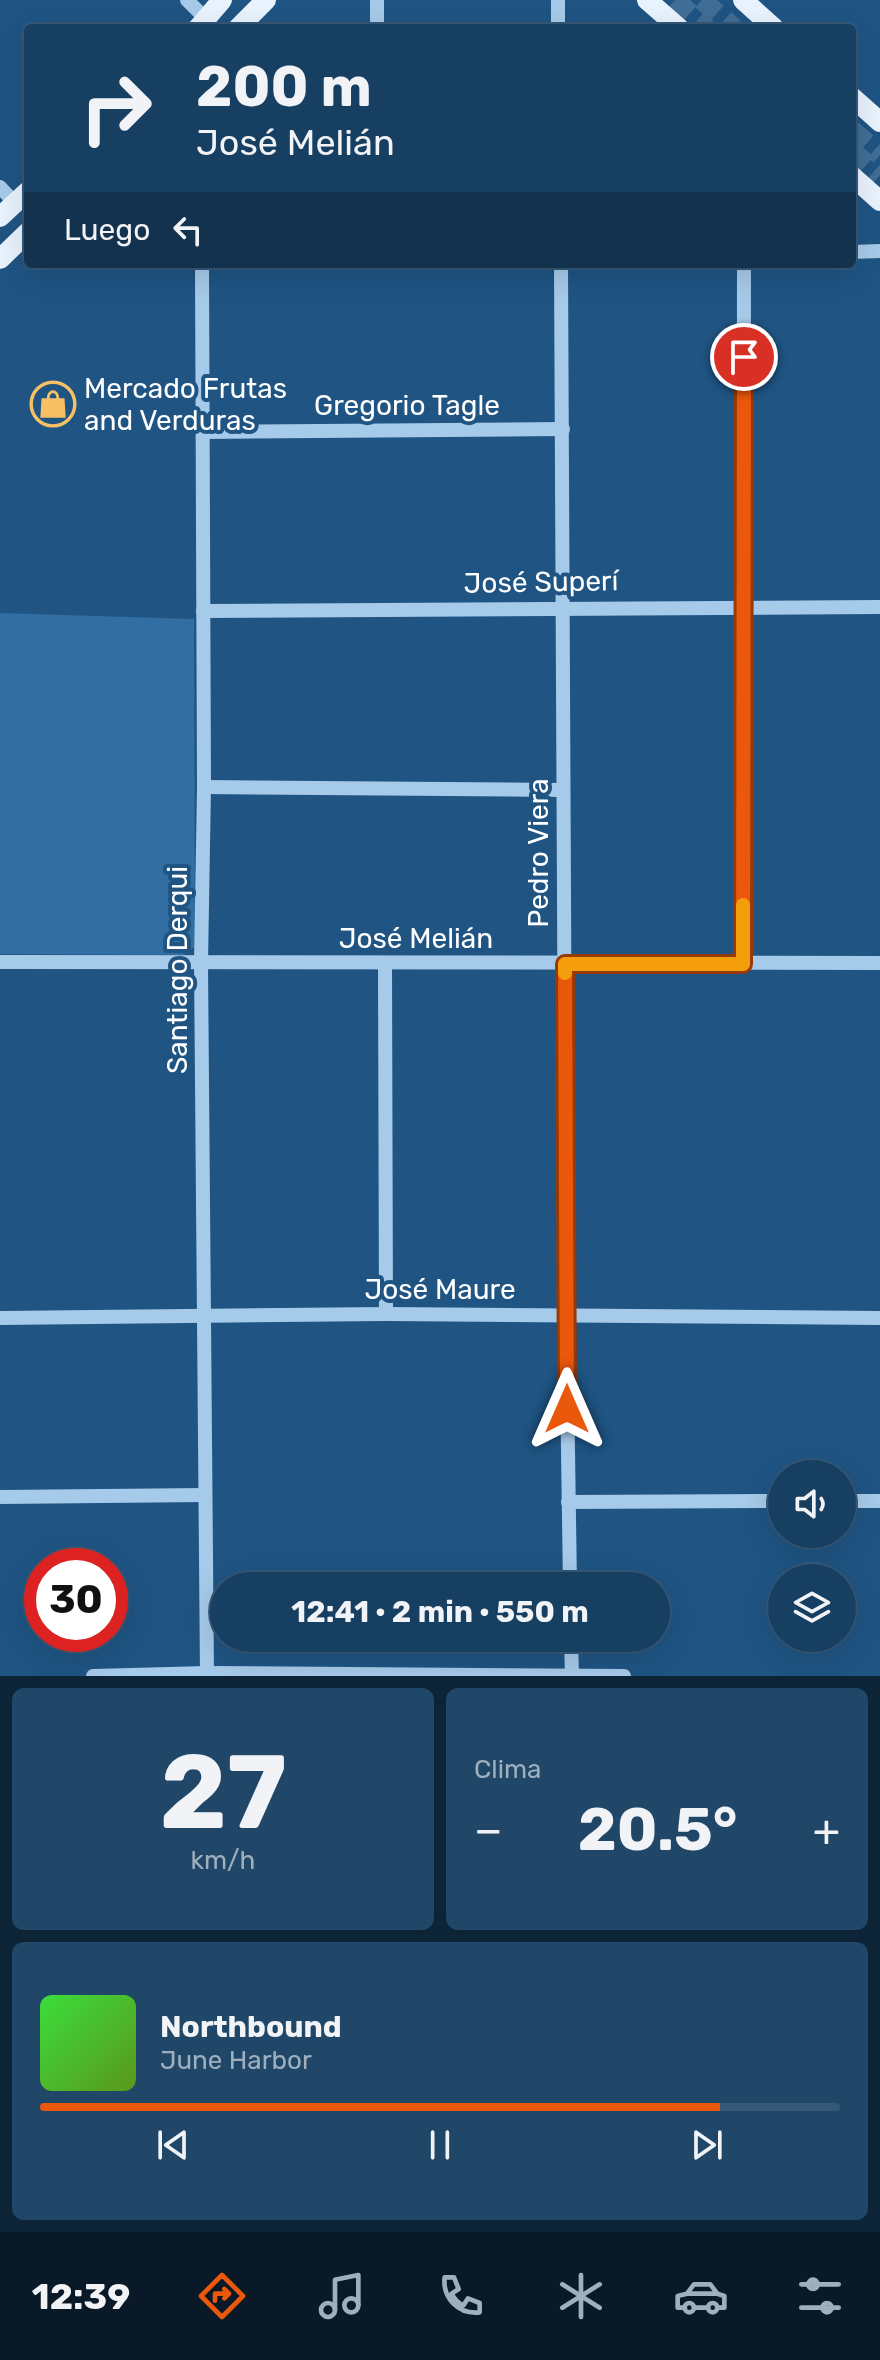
<!DOCTYPE html>
<html lang="es">
<head>
<meta charset="utf-8">
<style>
  :root { --surface:#173f62; --page:#204668; --text:#f1f3f6; --muted:#9eafbe; --line:#365877; --accent:#ea580c }
  body { margin:0; font-family:Rubik,sans-serif; background:var(--page); color:var(--text); height:100vh; display:flex; flex-direction:column; font-size:30px; white-space:nowrap }
  * { box-sizing:border-box; margin:0 }
  p { font-size:26px; color:var(--muted) }
  .icon { flex:none; width:44px; height:44px; fill:none; stroke:currentColor; stroke-width:2; stroke-linecap:round; stroke-linejoin:round }
  .map { position:relative; height:1676px; overflow:hidden }
  .drawer { display:flex; flex-direction:column; gap:12px; padding:12px; background:#0d2336; flex:1 }
  .drawer>* { flex:none }
  .guide { position:absolute; left:24px; top:24px; width:832px; height:244px; border-radius:8px; box-shadow:0 8px 32px #0002,0 0 0 2px var(--line); background:#173f62; color:var(--text); overflow:hidden }
  .controls { position:absolute; left:768px; top:1460px; display:grid; gap:16px }
  .controls a { display:grid; place-items:center; width:88px; height:88px; border-radius:50%; background:var(--surface); box-shadow:0 8px 32px #0002,0 0 0 2px var(--line); font-size:40px }
  .speed { position:absolute; left:24px; top:1548px; display:flex; gap:16px; font-size:40px; font-weight:700; text-align:center }
  .speed>* { display:grid; place-content:center; width:104px; height:104px; border-radius:50%; background:var(--surface); box-shadow:0 8px 32px #0002,0 0 0 2px var(--line); line-height:1 }
  .speed .limit { border:12px solid #d22; background:#fff; color:#111 }
  .pin { position:absolute; display:grid; place-items:center; width:68px; height:68px; color:#fff; margin:-34px; border:4px solid #fff; border-radius:50%; box-shadow:0 2px 8px #0007 }
  .me { position:absolute; width:88px; margin:-44px; rotate:0deg; stroke-linejoin:round; filter:drop-shadow(0 0 6px #0008) }
  .turn { display:flex; align-items:center; gap:28px; height:168px; padding:0 40px; font-size:36px }
  .turn .icon { width:104px; height:104px; stroke-width:2.5 }
  .turn b { display:block; font-size:56px; line-height:68px }
  .then { display:flex; align-items:center; height:76px; padding:0 40px; background:#0003; gap:16px; font-size:30px }
  .big { font-size:60px; font-weight:700; line-height:1.1 }
  .drawer .tile { flex:1; display:flex; flex-direction:column; justify-content:center; gap:12px; min-width:0; padding:0 28px; border-radius:12px; background:var(--page) }
  .drawer .dial { align-items:center; gap:0 }
  .dial b { font-size:104px; line-height:1 }
  .song { display:flex; align-items:center; gap:24px }
  .cover { width:96px; height:96px; border-radius:12px; background:linear-gradient(135deg,hsl(120 70% 55%),hsl(90 70% 35%)) }
  .played { height:8px; border-radius:4px; background:linear-gradient(90deg,var(--accent) 85%,var(--line) 85%) }
  .keys { display:flex; justify-content:space-around; direction:ltr }
  .heat { display:flex; justify-content:space-between; align-items:center; font-size:44px; direction:ltr }
  .drawer .tiles { flex:1; display:grid; gap:12px; grid-template-columns:1fr 1fr }
  .tile:last-child { grid-column:span 2 }
  .trip { position:absolute; left:210px; top:1572px; width:460px; height:80px; border-radius:40px; background:var(--surface); box-shadow:0 8px 32px #0002,0 0 0 2px var(--line); font-weight:700; line-height:80px; text-align:center }
  .tab-bar { display:flex; height:128px; justify-content:space-around; align-items:center; background:#091927; color:var(--muted) }
  .tab-bar .icon { width:56px; height:56px }
  .tab-bar .active { color:var(--accent) }
  .tab-bar b { font-size:36px; color:var(--text) }
  .map>svg:first-child { display:block }
</style>
</head>
<body>
<div class="map">
<svg width="880" height="1676" viewBox="0 0 880 1676">
  <rect width="100%" height="100%" fill="#1f5483"/>
  <polygon fill="#326ea1" points="0,613 194,619 195,947 183,955 0,954"/>
  <g fill="none" stroke-linecap="round" stroke-linejoin="round">
    <g stroke="#416e96" stroke-width="20" stroke-dasharray="20 10" stroke-linecap="butt">
      <polyline points="675,0 707,28"/>
      <polyline points="702,0 734,28"/>
      <polyline points="852,130 880,155"/>
      <polyline points="852,151 880,175"/>
    </g>
    <g stroke="#a6cae9" stroke-width="14">
      <polyline points="187,0 206,19"/>
      <polyline points="377,0 377,28"/>
      <polyline points="558,0 558,28"/>
      <polyline points="0,187 15,203"/>
      <polyline points="852,252 880,251"/>
      <polyline points="202,264 204,787 201,963 207,1676"/>
      <polyline points="561,264 566,1316 570,1586"/>
      <polyline points="203,432 563,429"/>
      <polyline points="203,611 880,607"/>
      <polyline points="204,787 563,790"/>
      <polyline points="0,962 880,963"/>
      <polyline points="385,964 386,1314"/>
      <polyline points="743,964 744,264"/>
      <polyline points="0,1318 386,1314 880,1318"/>
      <polyline points="0,1497 205,1495"/>
      <polyline points="842,1501 880,1501"/>
      <polyline points="568,1502 782,1501"/>
      <polyline points="571,1638 572,1676"/>
      <polyline points="93,1676 207,1673 624,1676"/>
    </g>
    <g stroke="#e9f3fe" stroke-width="20">
      <polyline points="647,0 679,28"/>
      <polyline points="743,0 774,28"/>
      <polyline points="198,28 222,0"/>
      <polyline points="238,28 266,0"/>
      <polyline points="852,97 880,122"/>
      <polyline points="852,176 880,201"/>
      <polyline points="0,217 28,191"/>
      <polyline points="0,259 28,232"/>
    </g>
  </g>
  <g fill="none" stroke-linecap="round" stroke-linejoin="round">
    <g stroke="#983908" stroke-width="20">
      <polyline id="route" points="567,1409 565,964 743,964 744,357"/>
    </g>
    <use href="#route" stroke="#ea580c" stroke-width="14"/>
    <polyline stroke="#f59e0b" stroke-width="14" points="565,973 565,964 743,964 743,905"/>
  </g>
  <defs>
    <g id="shop-ring" transform="scale(2.3)"><circle r="9.5" fill="#1f5483" stroke="#f8c065" stroke-width="1.5"/><path d="M-5-2.5h2.3a2.7 3.5 0 0 1 5.4 0H5L5.5 6h-11ZM-1.5-2.5h3a1.5 2.3 0 0 0-3 0Z" fill="#f8c065"/></g>
  </defs>
  <g fill-rule="evenodd">
    <use href="#shop-ring" x="53" y="404"/>
  </g>
  <g text-anchor="middle" dominant-baseline="central" stroke-width="8" stroke-linejoin="round" paint-order="stroke">
    <g font-size="28" fill="#fff" stroke="#1f5483" text-anchor="start">
      <text x="84" y="388">Mercado Frutas<tspan x="84" dy="32">and Verduras</tspan></text>
    </g>
    <g font-size="28" fill="#fff" stroke="#1f5483">
      <text x="407" y="405">Gregorio Tagle</text>
      <text transform="translate(541 582) rotate(-1)">José Superí</text>
      <text transform="translate(538 853) rotate(-90)">Pedro Viera</text>
      <text x="416" y="938">José Melián</text>
      <text transform="translate(177 970) rotate(-90)">Santiago Derqui</text>
      <text x="440" y="1289">José Maure</text>
    </g>
  </g>
</svg>
<div class="controls">
<a><svg class="icon" aria-label="sound" viewBox="0 0 24 24"><path d="M4 9h4l5-4v14l-5-4H4zM17 9q2 3 0 6"/></svg></a>
<a><svg class="icon" aria-label="layers" viewBox="0 0 24 24"><path d="M12 4l9 5-9 5-9-5zM3 14l9 5 9-5"/></svg></a>
</div>
<div class="speed"><div class="limit">30</div></div>
<div class="pin" style="left:744px;top:357px;background:#d93025"><svg class="icon" aria-label="arrive" viewBox="0 0 24 24"><path d="M6 21V4h12l-3 4 3 4H6"/></svg></div>
<svg class="me" style="left:567px;top:1409px" viewBox="-20 -20 40 40"><path d="M0-17L14 15 0 8-14 15z" fill="#ea580c" stroke="#fff" stroke-width="4"/></svg>
<div class="trip">12:41 · 2 min · 550 m</div>
<div class="guide">
<div class="turn"><svg class="icon" aria-label="right" viewBox="0 0 24 24"><path d="M7 20v-9h11M14 6l5 5-5 5"/></svg><div><b>200 m</b>José Melián</div></div>
<div class="then">Luego<svg class="icon" aria-label="left" viewBox="0 0 24 24"><path d="M17 20v-9H6M10 6l-5 5 5 5"/></svg></div>
</div>
</div>
<section class="drawer">
<div class="tiles">
<div class="tile dial"><b>27</b><p>km/h</p></div>
<div class="tile"><p>Clima</p>
<div class="heat"><a>−</a><b class="big">20.5°</b><a>+</a></div>
</div>
<div class="tile">
<div class="song"><i class="cover"></i><div><b>Northbound</b><p>June Harbor</p></div></div>
<div class="played"></div>
<div class="keys"><svg class="icon" aria-label="previous" viewBox="0 0 24 24"><path d="M18 5L8 12l10 7zM5 5v14"/></svg><svg class="icon" aria-label="pause" viewBox="0 0 24 24"><path d="M8 5v14M16 5v14"/></svg><svg class="icon" aria-label="next" viewBox="0 0 24 24"><path d="M6 5l10 7-10 7zM19 5v14"/></svg></div>
</div>
</div>
</section>
<nav class="tab-bar">
<b>12:39</b>
<svg class="icon active" aria-label="directions" viewBox="0 0 24 24"><path d="M12 3l9 9-9 9-9-9zM9 14v-3h6M13 9l2 2-2 2"/></svg>
<svg class="icon" aria-label="music" viewBox="0 0 24 24"><path d="M9 18V5l10-2v13"/><circle cx="6" cy="18" r="3"/><circle cx="16" cy="16" r="3"/></svg>
<svg class="icon" aria-label="phone" viewBox="0 0 24 24"><path d="M5 4h4l2 5-3 2q2 4 5 5l2-3 5 2v4C11 20 4 13 5 4z"/></svg>
<svg class="icon" aria-label="climate" viewBox="0 0 24 24"><path d="M12 3v18M4 7l16 10M4 17L20 7"/></svg>
<svg class="icon" aria-label="car" viewBox="0 0 24 24"><path d="M5 17H2v-5l4-1 3-4h7l3 4 3 1v5h-3M9 17h6M6 11h13"/><circle cx="7" cy="17" r="2"/><circle cx="17" cy="17" r="2"/></svg>
<svg class="icon" aria-label="filters" viewBox="0 0 24 24"><path d="M4 7h16M4 17h16"/><circle cx="9" cy="7" r="2"/><circle cx="15" cy="17" r="2"/></svg>
</nav>
</body>
</html>
